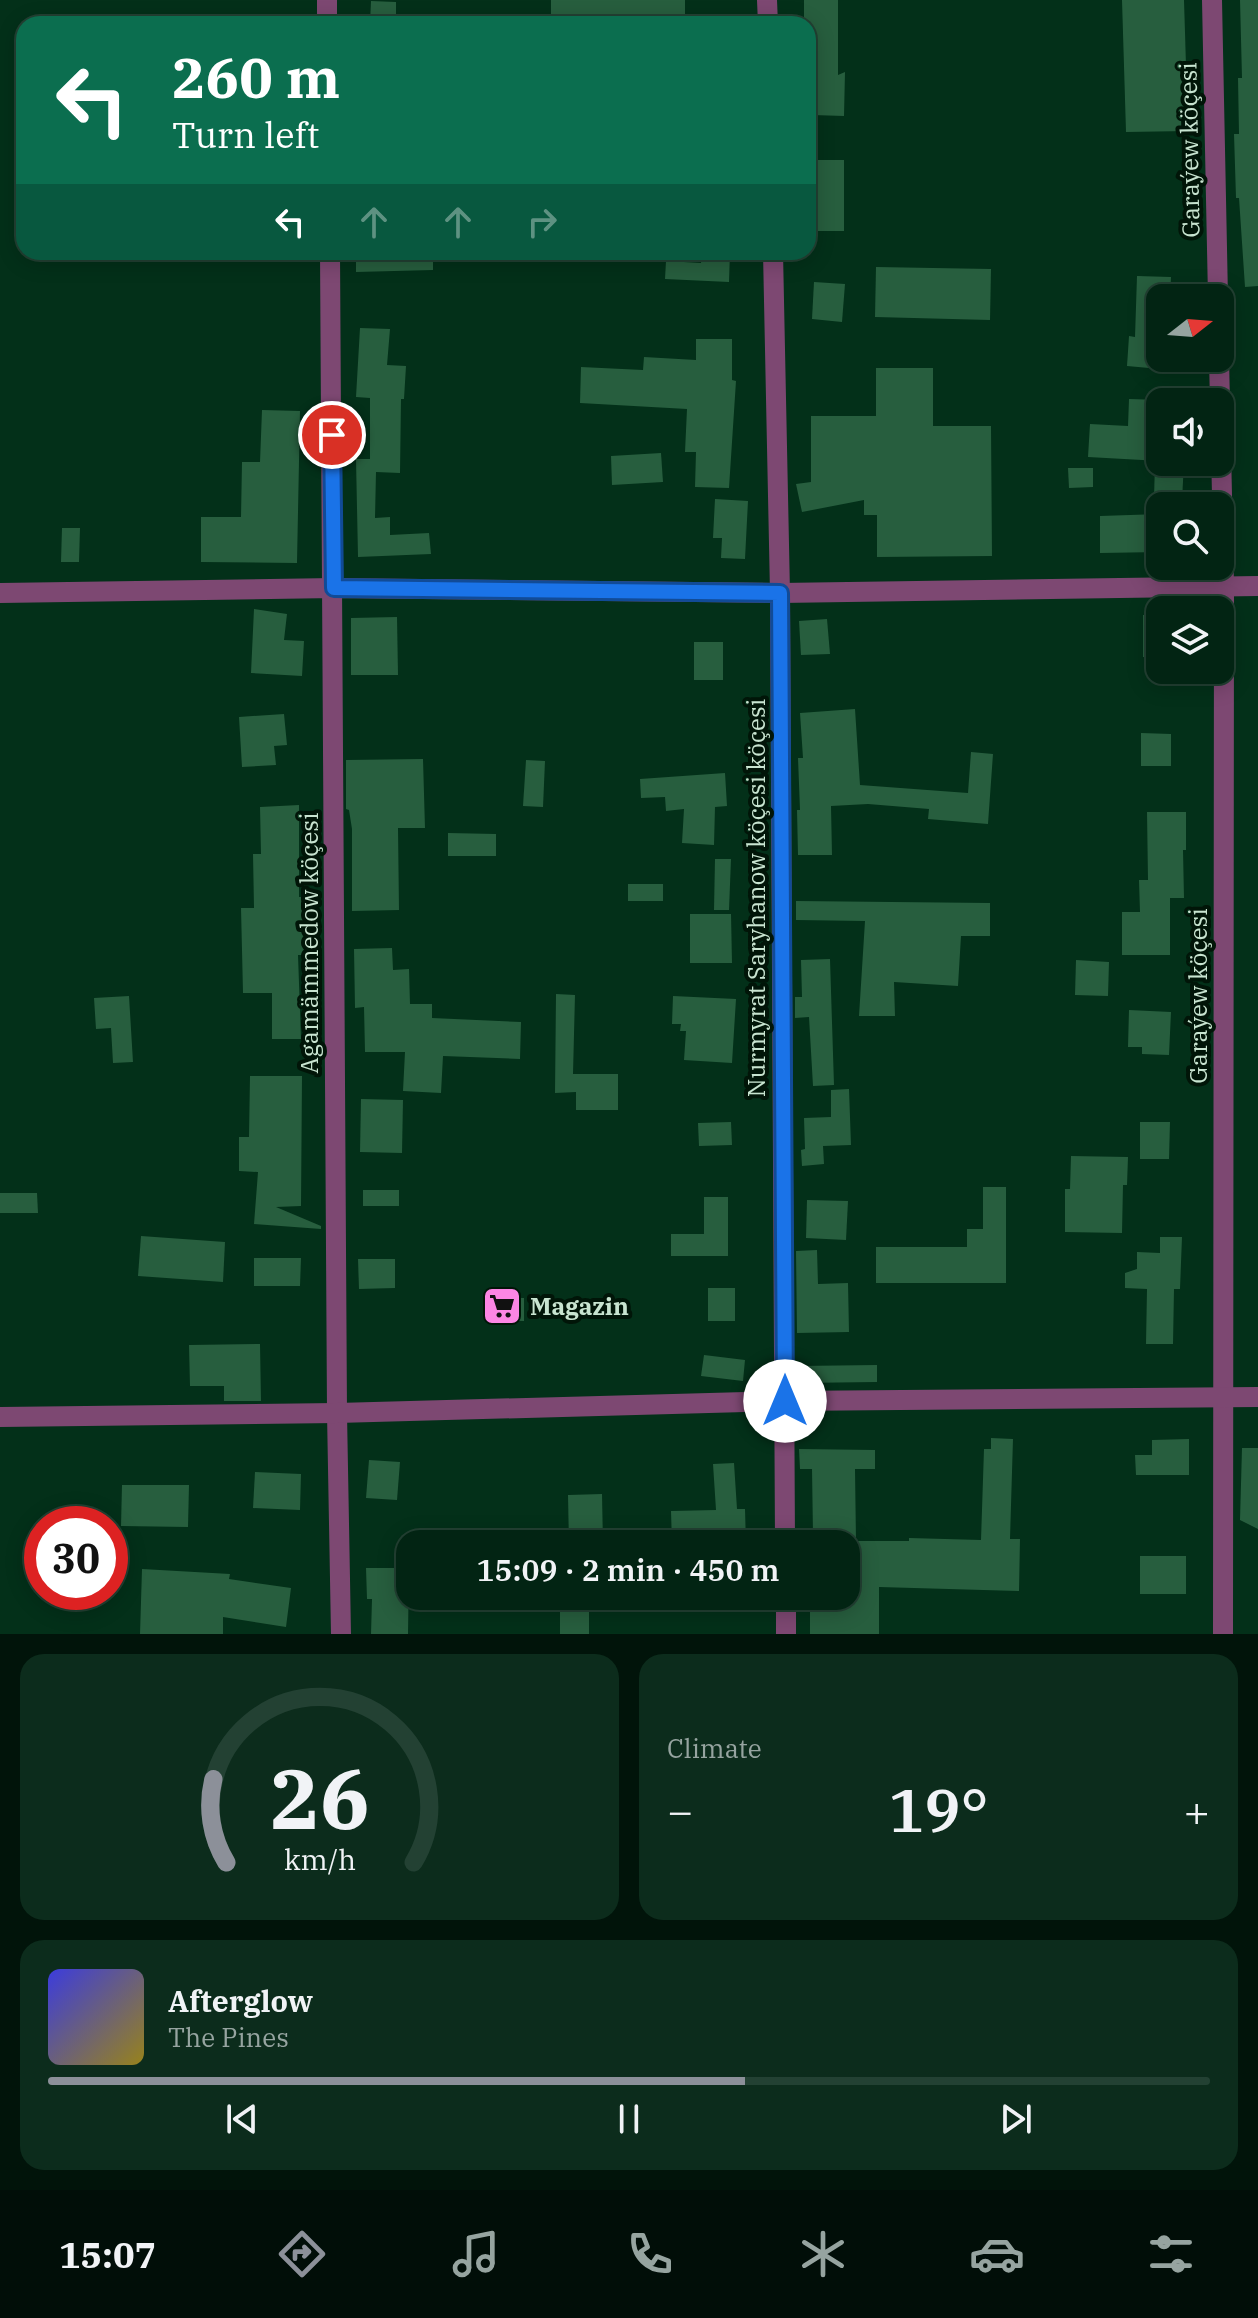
<!DOCTYPE html>
<html lang="en">
<head>
<meta charset="utf-8">
<style>
  :root { --surface:#022413; --page:#0c2c1c; --text:#f1f3f6; --muted:#96a4a0; --line:#234133; --accent:#8c9099 }
  body { margin:0; font-family:"IBM Plex Serif",serif; background:var(--page); color:var(--text); height:100vh; display:flex; flex-direction:column; font-size:30px; white-space:nowrap }
  * { box-sizing:border-box; margin:0 }
  p { font-size:26px; color:var(--muted) }
  .icon { flex:none; width:44px; height:44px; fill:none; stroke:currentColor; stroke-width:2; stroke-linecap:round; stroke-linejoin:round }
  .map { position:relative; height:1634px; overflow:hidden }
  .details { display:flex; flex-direction:column; gap:20px; padding:20px; background:#01140a; flex:1 }
  .details>* { flex:none }
  .banner { position:absolute; left:16px; top:16px; width:800px; height:244px; border-radius:24px; box-shadow:0 4px 20px #0003,0 0 0 2px var(--line); background:#0b6e4f; color:#fff; overflow:hidden }
  .needle { width:52px; rotate:73deg }
  .tools { position:absolute; left:1146px; top:284px; display:grid; gap:16px }
  .tools a { display:grid; place-items:center; width:88px; height:88px; border-radius:16px; background:var(--surface); box-shadow:0 4px 20px #0003,0 0 0 2px var(--line); font-size:40px }
  .speed { position:absolute; left:24px; top:1506px; display:flex; gap:16px; font-size:40px; font-weight:700; text-align:center }
  .speed>* { display:grid; place-content:center; width:104px; height:104px; border-radius:50%; background:var(--surface); box-shadow:0 4px 20px #0003,0 0 0 2px var(--line); line-height:1 }
  .speed .limit { border:12px solid #d22; background:#fff; color:#111 }
  .pin { position:absolute; display:grid; place-items:center; width:68px; height:68px; color:#fff; margin:-34px; border:4px solid #fff; border-radius:50%; box-shadow:0 2px 8px #0007 }
  .me { position:absolute; width:88px; margin:-44px; rotate:0deg; stroke-linejoin:round; filter:drop-shadow(0 0 6px #0008) }
  .turn { display:flex; align-items:center; gap:28px; height:168px; padding:0 24px; font-size:36px }
  .turn .icon { width:104px; height:104px; stroke-width:2.5 }
  .turn b { display:block; font-size:56px; line-height:68px }
  .lanes { display:flex; align-items:center; height:76px; padding:0 24px; background:#0003; justify-content:center; gap:40px; direction:ltr }
  .lanes .off { opacity:.35 }
  .big { font-size:60px; font-weight:600; line-height:1.1 }
  .details .tile { flex:1; display:flex; flex-direction:column; justify-content:center; gap:12px; min-width:0; padding:0 28px; border-radius:24px; background:var(--page) }
  .details .dial { align-items:center; gap:0 }
  .dial svg { height:208px; overflow:visible; fill:none; stroke:var(--line); stroke-width:7; stroke-linecap:round; text-anchor:middle }
  .dial text { fill:var(--text); stroke:none }
  .song { display:flex; align-items:center; gap:24px }
  .cover { width:96px; height:96px; border-radius:12px; background:linear-gradient(135deg,hsl(240 70% 55%),hsl(50 70% 35%)) }
  .played { height:8px; border-radius:4px; background:linear-gradient(90deg,var(--accent) 60%,var(--line) 60%) }
  .keys { display:flex; justify-content:space-around; direction:ltr }
  .heat { display:flex; justify-content:space-between; align-items:center; font-size:44px; direction:ltr }
  .details .tiles { flex:1; display:grid; gap:20px; grid-template-columns:1fr 1fr }
  .tile:last-child { grid-column:span 2 }
  .trip { position:absolute; left:396px; top:1530px; width:464px; height:80px; border-radius:24px; background:var(--surface); box-shadow:0 4px 20px #0003,0 0 0 2px var(--line); font-weight:600; line-height:80px; text-align:center }
  .dock { display:flex; height:128px; justify-content:space-around; align-items:center; background:#010e08; color:var(--muted) }
  .dock .icon { width:56px; height:56px }
  .dock .selected { color:var(--accent) }
  .dock b { font-size:36px; color:var(--text) }
  .map>svg:first-child { display:block }
</style>
</head>
<body>
<div class="map">
<svg width="1258" height="1634" viewBox="0 0 1258 1634">
  <rect width="100%" height="100%" fill="#033019"/>
  <g fill="#275e3e">
    <rect x="551" y="0" width="134" height="24"/>
    <polygon points="804,0 838,0 838,75 845,72 844,116 812,115 813,63 808,63 808,24 804,24"/>
    <polygon points="1122,0 1184,0 1188,131 1126,132"/>
    <polygon points="1240,0 1258,0 1258,286 1245,287 1239,198 1236,198 1234,134 1239,134 1238,78 1242,78"/>
    <polygon points="371,1 396,2 396,24 370,24"/>
    <polygon points="818,160 844,160 844,231 811,231"/>
    <polygon points="356,252 433,252 433,270 356,272"/>
    <polygon points="702,252 730,252 729,282 665,279 666,261 701,263"/>
    <polygon points="876,267 991,269 990,320 875,317"/>
    <polygon points="1137,276 1171,277 1170,298 1160,298 1160,369 1127,366 1129,336 1135,337"/>
    <polygon points="814,282 845,284 842,322 812,319"/>
    <polygon points="360,328 390,329 387,365 406,366 404,399 401,399 400,473 376,472 375,518 390,517 390,535 429,533 431,554 358,557 356,459 370,459 370,398 356,397"/>
    <polygon points="696,339 732,339 732,380 736,381 729,488 695,487 696,452 685,452 687,409 580,403 581,367 643,370 644,357 696,360"/>
    <polygon points="876,368 933,368 933,426 991,426 992,556 877,557 877,515 864,515 864,500 802,512 796,484 811,482 811,416 876,416"/>
    <polygon points="1129,399 1160,400 1160,461 1088,457 1090,424 1128,426"/>
    <polygon points="262,410 300,411 297,563 201,562 201,517 241,517 242,462 260,462"/>
    <polygon points="661,453 663,482 612,485 611,456"/>
    <polygon points="1155,462 1184,463 1182,500 1154,499"/>
    <polygon points="1068,468 1093,468 1093,487 1069,488"/>
    <polygon points="715,499 748,501 745,559 721,558 722,538 713,538"/>
    <polygon points="1160,514 1160,552 1100,553 1100,516"/>
    <polygon points="62,528 80,528 79,562 61,562"/>
    <polygon points="254,609 287,614 284,640 304,641 302,676 251,673"/>
    <rect x="1143" y="615" width="17" height="42"/>
    <polygon points="397,617 398,675 351,675 351,618"/>
    <polygon points="827,619 830,654 801,655 799,621"/>
    <rect x="694" y="642" width="29" height="38"/>
    <polygon points="855,709 860,785 968,793 971,752 993,754 988,824 928,819 929,809 868,804 831,806 832,855 798,855 797,810 800,810 798,758 803,758 800,713"/>
    <polygon points="284,714 287,745 274,746 276,765 242,767 239,717"/>
    <polygon points="1141,733 1171,734 1171,766 1141,766"/>
    <polygon points="423,759 425,828 398,828 399,910 352,911 352,829 349,810 346,809 346,760"/>
    <polygon points="526,760 545,761 543,807 523,806"/>
    <polygon points="725,773 727,806 715,807 714,845 682,843 684,809 666,811 665,797 641,798 640,779"/>
    <polygon points="299,805 299,897 303,897 304,955 298,955 301,1039 272,1039 272,993 243,993 241,908 254,908 253,854 261,854 260,807"/>
    <polygon points="1147,812 1186,812 1186,850 1183,850 1184,898 1170,898 1170,955 1122,955 1122,912 1140,912 1139,880 1148,880"/>
    <polygon points="448,833 496,834 496,856 448,856"/>
    <polygon points="715,859 731,859 729,910 714,910"/>
    <rect x="628" y="884" width="35" height="17"/>
    <polygon points="796,901 990,903 990,936 961,936 958,986 894,982 895,1016 859,1016 865,921 796,920"/>
    <polygon points="690,914 731,914 732,963 690,963"/>
    <polygon points="392,948 393,970 409,969 410,1004 432,1004 432,1018 521,1022 520,1059 443,1056 441,1093 403,1091 405,1052 365,1052 364,1007 355,1008 354,949"/>
    <polygon points="830,959 834,1085 813,1086 809,1017 795,1018 795,997 802,997 801,960"/>
    <polygon points="1076,960 1109,962 1108,996 1075,995"/>
    <polygon points="556,994 575,995 573,1074 618,1074 618,1110 576,1110 576,1092 555,1093"/>
    <polygon points="129,996 133,1062 113,1063 111,1028 96,1029 94,998"/>
    <polygon points="673,996 736,999 732,1063 684,1060 686,1031 680,1031 681,1024 672,1024"/>
    <polygon points="1129,1010 1171,1012 1169,1055 1142,1054 1142,1047 1128,1047"/>
    <polygon points="250,1076 302,1076 301,1206 276,1207 321,1226 321,1229 254,1224 258,1172 239,1171 239,1137 249,1137"/>
    <polygon points="849,1089 851,1145 823,1146 824,1164 802,1166 801,1150 805,1149 804,1118 831,1117 831,1090"/>
    <polygon points="361,1099 403,1100 402,1153 360,1152"/>
    <polygon points="731,1122 732,1145 699,1146 698,1123"/>
    <polygon points="1140,1122 1170,1122 1169,1159 1140,1159"/>
    <polygon points="1071,1156 1128,1157 1127,1185 1123,1185 1122,1233 1065,1232 1065,1189 1070,1189"/>
    <polygon points="983,1187 1006,1187 1006,1283 876,1283 876,1247 967,1247 967,1229 983,1229"/>
    <rect x="363" y="1190" width="36" height="16"/>
    <polygon points="0,1193 37,1193 38,1213 0,1213"/>
    <polygon points="704,1197 728,1197 728,1256 671,1256 671,1234 704,1234"/>
    <polygon points="807,1200 848,1201 846,1240 806,1238"/>
    <polygon points="141,1236 225,1242 223,1282 138,1276"/>
    <polygon points="1160,1237 1182,1237 1180,1289 1174,1289 1173,1344 1146,1344 1147,1289 1125,1288 1125,1273 1137,1269 1137,1252 1160,1253"/>
    <polygon points="817,1250 818,1284 848,1283 849,1332 797,1333 796,1251"/>
    <polygon points="254,1258 301,1258 300,1286 254,1286"/>
    <polygon points="358,1259 395,1259 395,1288 359,1289"/>
    <rect x="708" y="1288" width="27" height="33"/>
    <polygon points="485,1297 524,1298 524,1321 485,1320"/>
    <polygon points="260,1344 261,1401 224,1401 224,1386 190,1386 189,1345"/>
    <polygon points="704,1355 745,1360 743,1381 701,1376"/>
    <polygon points="877,1365 877,1382 798,1383 798,1366"/>
    <polygon points="991,1438 1013,1439 1010,1539 1020,1539 1019,1591 879,1587 879,1634 810,1634 810,1596 846,1596 846,1544 817,1544 818,1535 813,1535 812,1469 800,1469 799,1449 875,1450 875,1469 855,1469 856,1541 909,1541 909,1538 981,1540 984,1449 991,1449"/>
    <polygon points="1189,1439 1189,1475 1136,1475 1135,1455 1152,1455 1152,1440"/>
    <polygon points="1242,1448 1258,1448 1258,1529 1240,1520"/>
    <polygon points="369,1460 400,1462 397,1500 366,1498"/>
    <polygon points="734,1463 737,1509 745,1509 746,1544 672,1544 671,1511 716,1510 713,1464"/>
    <polygon points="255,1472 301,1474 300,1510 253,1508"/>
    <polygon points="122,1485 189,1485 188,1527 121,1526"/>
    <polygon points="602,1494 603,1544 569,1544 568,1495"/>
    <rect x="1140" y="1556" width="46" height="38"/>
    <polygon points="366,1568 409,1568 408,1634 371,1634 372,1599 367,1599"/>
    <polygon points="142,1569 230,1574 229,1579 291,1588 286,1627 223,1617 223,1634 140,1634"/>
    <rect x="560" y="1596" width="29" height="38"/>
  </g>
  <g fill="none" stroke-linecap="round" stroke-linejoin="round">
    <g stroke="#7d4872" stroke-width="20">
      <polyline points="327,0 327,24"/>
      <polyline points="767,0 768,24"/>
      <polyline points="1212,0 1218,298"/>
      <polyline points="330,252 337,1413 341,1634"/>
      <polyline points="773,252 780,593 785,1544"/>
      <polyline points="1219,358 1224,586 1223,1634"/>
      <polyline points="0,593 334,588 780,593 1258,586"/>
      <polyline points="0,1417 337,1413 785,1401 1258,1397"/>
      <polyline points="786,1596 786,1634"/>
    </g>
  </g>
  <g fill="none" stroke-linecap="round" stroke-linejoin="round">
    <g stroke="#114b97" stroke-width="20">
      <polyline id="route" points="332,435 334,588 780,593 785,1401"/>
    </g>
    <use href="#route" stroke="#1a73e8" stroke-width="14"/>
  </g>
  <defs>
    <g id="supermarket-square" transform="scale(2)"><rect x="-9" y="-9" width="18" height="18" rx="4" fill="#fc86e4" stroke="#011508"/><path d="M-6-5.5h2.5l.6 2H6L4.5 2H-2.5L-4.4-4H-6ZM-1.5 3.2a1.3 1.3 0 1 0 .1 0ZM3 3.2a1.3 1.3 0 1 0 .1 0Z" fill="#111"/></g>
  </defs>
  <g fill-rule="evenodd">
    <use href="#supermarket-square" x="502" y="1306"/>
  </g>
  <g text-anchor="middle" dominant-baseline="central" stroke-width="8" stroke-linejoin="round" paint-order="stroke">
    <g font-size="24" fill="#c8e4d0" stroke="#011508">
      <text transform="translate(1189 150) rotate(-91)">Garaýew köçesi</text>
      <text transform="translate(756 898) rotate(-90)">Nurmyrat Saryhanow köçesi köçesi</text>
      <text transform="translate(309 943) rotate(-90)">Agamämmedow köçesi</text>
      <text transform="translate(1198 996) rotate(-90)">Garaýew köçesi</text>
    </g>
    <g font-size="24" font-weight="bold" fill="#c8e4d0" stroke="#011508" text-anchor="start">
      <text x="530" y="1306">Magazin</text>
    </g>
  </g>
</svg>
<div class="tools">
<a><svg class="needle" viewBox="-14 -14 28 28"><path d="M0-13l5 13h-10z" fill="#e53935"/><path d="M0 13l5-13h-10z" fill="#96a4a0"/></svg></a>
<a><svg class="icon" aria-label="sound" viewBox="0 0 24 24"><path d="M4 9h4l5-4v14l-5-4H4zM17 9q2 3 0 6"/></svg></a>
<a><svg class="icon" aria-label="search" viewBox="0 0 24 24"><circle cx="10" cy="10" r="6"/><path d="M15 15l6 6"/></svg></a>
<a><svg class="icon" aria-label="layers" viewBox="0 0 24 24"><path d="M12 4l9 5-9 5-9-5zM3 14l9 5 9-5"/></svg></a>
</div>
<div class="speed"><div class="limit">30</div></div>
<div class="pin" style="left:332px;top:435px;background:#d93025"><svg class="icon" aria-label="arrive" viewBox="0 0 24 24"><path d="M6 21V4h12l-3 4 3 4H6"/></svg></div>
<svg class="me" style="left:785px;top:1401px" viewBox="-20 -20 40 40"><circle r="19" fill="#fff"/><path d="M0-13L10 11 0 6-10 11z" fill="#1a73e8"/></svg>
<div class="trip">15:09 · 2 min · 450 m</div>
<div class="banner">
<div class="turn"><svg class="icon" aria-label="left" viewBox="0 0 24 24"><path d="M17 20v-9H6M10 6l-5 5 5 5"/></svg><div><b>260 m</b>Turn left</div></div>
<div class="lanes"><svg class="icon" aria-label="left" viewBox="0 0 24 24"><path d="M17 20v-9H6M10 6l-5 5 5 5"/></svg><svg class="icon off" aria-label="ahead" viewBox="0 0 24 24"><path d="M12 20V5M6 11l6-6 6 6"/></svg><svg class="icon off" aria-label="ahead" viewBox="0 0 24 24"><path d="M12 20V5M6 11l6-6 6 6"/></svg><svg class="icon off" aria-label="right" viewBox="0 0 24 24"><path d="M7 20v-9h11M14 6l5 5-5 5"/></svg></div>
</div>
</div>
<section class="details">
<div class="tiles">
<div class="tile dial"><svg viewBox="0 0 100 80">
<path d="M14 69A42 42 0 1 1 86 69"/>
<path d="M14 69A42 42 0 0 1 9 37" stroke="#8c9099"/>
<text x="50" y="56" font-size="32" font-weight="700">26</text>
<text x="50" y="72" font-size="11">km/h</text>
</svg></div>
<div class="tile"><p>Climate</p>
<div class="heat"><a>−</a><b class="big">19°</b><a>+</a></div>
</div>
<div class="tile">
<div class="song"><i class="cover"></i><div><b>Afterglow</b><p>The Pines</p></div></div>
<div class="played"></div>
<div class="keys"><svg class="icon" aria-label="previous" viewBox="0 0 24 24"><path d="M18 5L8 12l10 7zM5 5v14"/></svg><svg class="icon" aria-label="pause" viewBox="0 0 24 24"><path d="M8 5v14M16 5v14"/></svg><svg class="icon" aria-label="next" viewBox="0 0 24 24"><path d="M6 5l10 7-10 7zM19 5v14"/></svg></div>
</div>
</div>
</section>
<nav class="dock">
<b>15:07</b>
<svg class="icon selected" aria-label="directions" viewBox="0 0 24 24"><path d="M12 3l9 9-9 9-9-9zM9 14v-3h6M13 9l2 2-2 2"/></svg>
<svg class="icon" aria-label="music" viewBox="0 0 24 24"><path d="M9 18V5l10-2v13"/><circle cx="6" cy="18" r="3"/><circle cx="16" cy="16" r="3"/></svg>
<svg class="icon" aria-label="phone" viewBox="0 0 24 24"><path d="M5 4h4l2 5-3 2q2 4 5 5l2-3 5 2v4C11 20 4 13 5 4z"/></svg>
<svg class="icon" aria-label="climate" viewBox="0 0 24 24"><path d="M12 3v18M4 7l16 10M4 17L20 7"/></svg>
<svg class="icon" aria-label="car" viewBox="0 0 24 24"><path d="M5 17H2v-5l4-1 3-4h7l3 4 3 1v5h-3M9 17h6M6 11h13"/><circle cx="7" cy="17" r="2"/><circle cx="17" cy="17" r="2"/></svg>
<svg class="icon" aria-label="filters" viewBox="0 0 24 24"><path d="M4 7h16M4 17h16"/><circle cx="9" cy="7" r="2"/><circle cx="15" cy="17" r="2"/></svg>
</nav>
</body>
</html>
